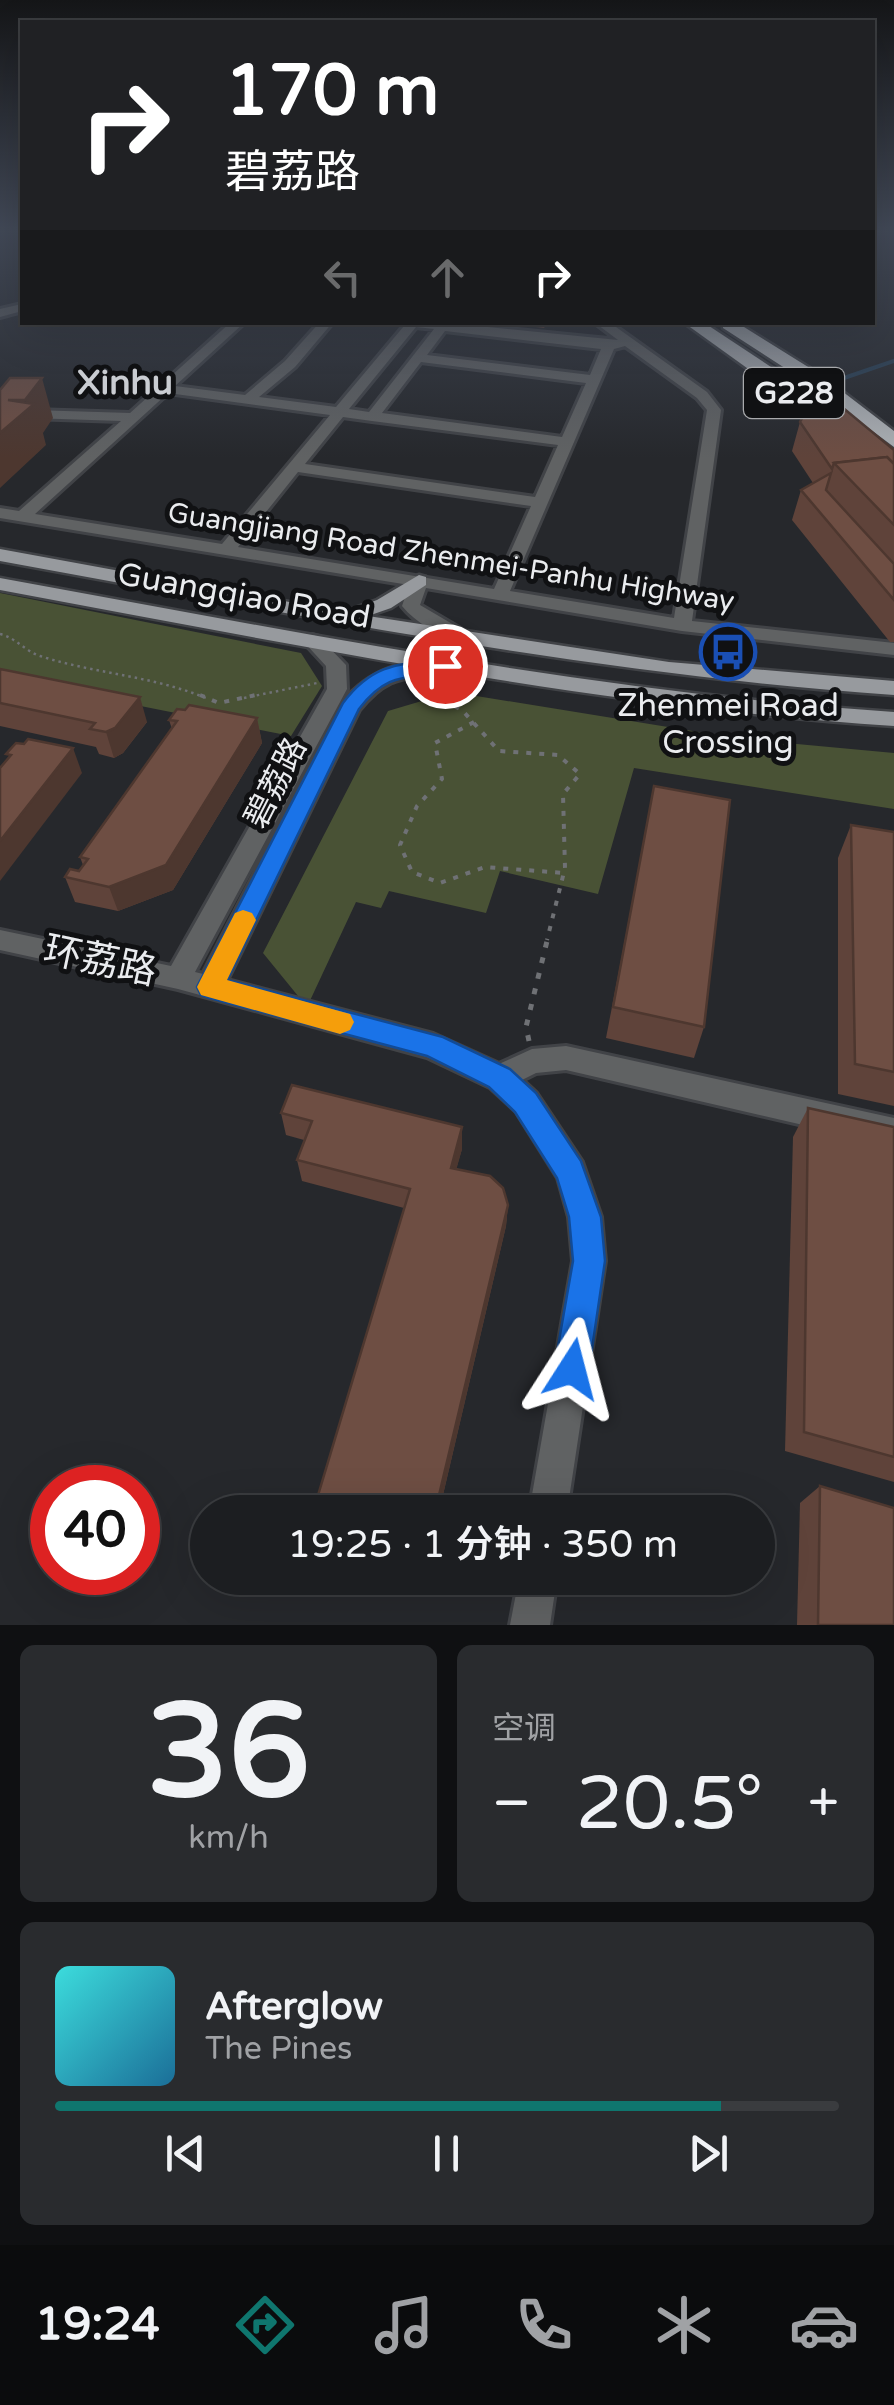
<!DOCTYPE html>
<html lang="zh">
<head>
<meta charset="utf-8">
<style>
  :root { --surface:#1c1e21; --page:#292b2e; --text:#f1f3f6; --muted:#a0a2a5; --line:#3a3c3f; --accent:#0f766e }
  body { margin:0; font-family:"Varela Round","Noto Sans SC",sans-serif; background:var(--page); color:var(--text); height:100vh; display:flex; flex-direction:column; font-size:38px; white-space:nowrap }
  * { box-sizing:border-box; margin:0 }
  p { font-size:32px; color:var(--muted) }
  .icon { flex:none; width:55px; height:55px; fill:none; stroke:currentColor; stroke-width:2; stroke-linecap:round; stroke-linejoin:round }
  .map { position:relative; height:1625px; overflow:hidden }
  .sheet { display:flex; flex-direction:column; gap:20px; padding:20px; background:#0f1012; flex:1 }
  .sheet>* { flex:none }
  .banner { position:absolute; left:20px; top:20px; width:855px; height:305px; border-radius:0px; box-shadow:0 10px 40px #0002,0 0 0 2px var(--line); background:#202124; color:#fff; overflow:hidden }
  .speed { position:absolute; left:30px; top:1465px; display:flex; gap:20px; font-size:50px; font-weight:700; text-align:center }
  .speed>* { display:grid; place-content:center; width:130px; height:130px; border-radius:50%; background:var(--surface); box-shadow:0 10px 40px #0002,0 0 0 2px var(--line); line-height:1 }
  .speed .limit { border:15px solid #d22; background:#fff; color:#111 }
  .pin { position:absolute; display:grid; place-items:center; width:85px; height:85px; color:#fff; margin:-42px; border:5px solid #fff; border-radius:50%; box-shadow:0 2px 10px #0007 }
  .me { position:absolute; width:110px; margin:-55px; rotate:9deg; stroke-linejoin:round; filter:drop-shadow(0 0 8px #0008) }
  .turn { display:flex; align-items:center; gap:35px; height:210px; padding:0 40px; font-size:45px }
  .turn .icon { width:130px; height:130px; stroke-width:2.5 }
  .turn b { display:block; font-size:70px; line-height:85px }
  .lanes { display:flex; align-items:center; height:95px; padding:0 40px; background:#0003; justify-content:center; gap:50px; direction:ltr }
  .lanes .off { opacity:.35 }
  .big { font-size:75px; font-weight:600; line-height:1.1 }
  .sheet .tile { flex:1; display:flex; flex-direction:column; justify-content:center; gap:15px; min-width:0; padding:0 35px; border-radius:15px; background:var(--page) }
  .sheet .dial { align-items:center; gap:0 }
  .dial b { font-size:130px; line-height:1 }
  .song { display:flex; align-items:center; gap:30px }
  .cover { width:120px; height:120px; border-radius:15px; background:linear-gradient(135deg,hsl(180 70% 55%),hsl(200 70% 35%)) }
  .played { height:10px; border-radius:5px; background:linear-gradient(90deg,var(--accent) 85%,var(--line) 85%) }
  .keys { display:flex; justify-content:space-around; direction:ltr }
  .heat { display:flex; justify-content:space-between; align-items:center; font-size:55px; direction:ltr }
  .sheet .tiles { flex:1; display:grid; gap:20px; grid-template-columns:1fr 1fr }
  .tile:last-child { grid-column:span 2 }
  .trip { position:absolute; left:190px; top:1495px; width:585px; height:100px; border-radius:50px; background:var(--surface); box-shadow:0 10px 40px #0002,0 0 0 2px var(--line); font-weight:600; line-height:100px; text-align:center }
  .tabs { display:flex; height:160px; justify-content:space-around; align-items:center; background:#0b0c0d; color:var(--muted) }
  .tabs .icon { width:70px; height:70px }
  .tabs .active { color:var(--accent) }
  .tabs b { font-size:45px; color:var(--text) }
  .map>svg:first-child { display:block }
</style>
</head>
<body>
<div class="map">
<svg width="894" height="1625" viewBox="0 0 894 1625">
  <rect width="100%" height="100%" fill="#26282c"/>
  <g fill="#495235">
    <polygon points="0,593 301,653 322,686 291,736 0,678"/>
    <polygon points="452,692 742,739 894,753 894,809 634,768 598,894 500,871 486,913 389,891 381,908 356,902 307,1007 263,953 388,711"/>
  </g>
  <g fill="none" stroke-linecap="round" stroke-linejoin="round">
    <polyline stroke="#294055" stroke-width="4" points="844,378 894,361"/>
    <g stroke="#414347" stroke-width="6">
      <g id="minor">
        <polygon points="22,304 22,311 0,317 0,309"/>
        <path d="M231,322H245L175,386L245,395L285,361L320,322H333L295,367L259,397L336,407L404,326L396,322H438L618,340L594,322H609L707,392L721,410L692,621L894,643V655L682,631L426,588L420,605L466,632L468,636L459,642C438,635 416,623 402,606L409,585L0,518V508L19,511L121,421L0,417V409L130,413ZM416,327L434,329L369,412L349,409ZM445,331L601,349L590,375L427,355ZM625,346L697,398L707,410L674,618L510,591L614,349ZM421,362L586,383L562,437L382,413ZM168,393L330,415L222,544L35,514ZM343,417L372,421L558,445L535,497L305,464ZM298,472L531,506L494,589L238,547Z"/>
        <path d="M312,635L319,637L346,665L347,689L195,972L203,974L343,702C371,669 402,661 445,660L452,662L455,666L452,670C409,680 391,670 359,710L227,980L433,1034L499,1064L532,1049L566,1046L894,1118V1146L566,1070L536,1073L522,1080L536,1093L582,1162L601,1217L605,1261L567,1512H529L573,1261L569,1217L558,1178L516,1111L490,1087L427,1057L178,989L0,950V930L171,966L327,689L326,666L303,641Z"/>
        <polygon points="519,1578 557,1578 550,1625 510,1625"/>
      </g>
    </g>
    <g stroke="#414347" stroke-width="5">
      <g id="major">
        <path d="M0,549L344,612L377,600L419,575L426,577V585L391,608L368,616L669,662L894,681V695C592,674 297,615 0,561Z"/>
        <path d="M0,578C297,632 593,692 894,712V726C593,706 297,645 0,590Z"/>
      </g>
    </g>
    <g stroke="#414347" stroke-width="5">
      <g id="highway">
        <polygon points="683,322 703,322 771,367 894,458 894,474"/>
        <polygon points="723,322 736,322 821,375 894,431 894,447 808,383 723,328"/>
      </g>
    </g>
    <g stroke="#6f7175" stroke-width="2.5" stroke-dasharray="2.5 4" stroke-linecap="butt">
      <path d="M0,634C16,638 25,651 40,656C96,674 149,675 206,698"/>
      <polyline points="413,687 436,698"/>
      <polyline points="244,698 317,683"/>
    </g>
    <g stroke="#6f7175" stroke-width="4" stroke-dasharray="5 8" stroke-linecap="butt">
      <polyline points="200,695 219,703 256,695"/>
      <polyline points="431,695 462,710 499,751 558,755 580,774 563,794 565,868 547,940"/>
      <polyline points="474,722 435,743 442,779 417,806 400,845 412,872 440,883 485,867 564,873"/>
    </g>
    <polyline stroke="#6f7175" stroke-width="5" stroke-dasharray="6 10" stroke-linecap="butt" points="529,1041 526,1027 548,937"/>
    <use href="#minor" fill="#606263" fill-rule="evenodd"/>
    <use href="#major" fill="#979a9e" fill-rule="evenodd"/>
    <use href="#highway" fill="#adb1b5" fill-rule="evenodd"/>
  </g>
  <g fill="#5f433a">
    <polygon points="495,322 548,322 544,328"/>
    <polygon points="800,422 894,450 894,642 890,642 792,520 801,490 813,483 792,451"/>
    <polygon points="0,669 147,722 123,753 114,758 99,754 96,747 0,726"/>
    <polygon points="257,718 262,743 173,890 118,911 75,902 65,877 79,871 83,865 80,857 172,729 169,720"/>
    <polygon points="648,819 704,1027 694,1058 606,1038"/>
    <polygon points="851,825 894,832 894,1106 838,1094 838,858"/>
    <polygon points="808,1108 894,1127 894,1482 785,1451 793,1137"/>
    <polygon points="281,1113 462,1127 462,1149 456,1169 508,1205 506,1226 439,1512 313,1512 404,1208 302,1181 297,1160 304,1140 286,1135"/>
    <polygon points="820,1486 894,1625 797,1625 800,1503"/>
  </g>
  <g fill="#4d372f">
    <polygon points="42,378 53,418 43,433 46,445 0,488 0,433 28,410 25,400"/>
    <polygon points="140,697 147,722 123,753 114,758 106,732"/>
    <polygon points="257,718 262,743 173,890 118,911 109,887"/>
    <polygon points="73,748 82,773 0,881 0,841"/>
    <polygon points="462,1127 462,1149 451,1189 451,1168"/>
    <polygon points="508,1205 506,1226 439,1512 435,1512"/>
  </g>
  <g fill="#6e4e43" stroke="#4d372f" stroke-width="2.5">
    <polygon points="10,378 42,378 25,400 8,400 34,404 0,433 0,390"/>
    <polygon points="819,388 894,450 894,464 887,457 834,463 832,469 800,422"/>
    <polygon points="887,457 894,464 894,525 834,463"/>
    <polygon points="831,473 826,490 894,564 894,600 801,490"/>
    <polygon points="0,669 140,697 115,728 106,732 90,729 95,723 0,703"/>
    <polygon points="189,705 257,718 166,865 109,887 65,877 70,869 79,871 88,859 80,857 177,721 169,720 177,709 185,710"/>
    <polygon points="28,739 73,748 0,841 0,768 11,755 6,754 16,743 24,744"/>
    <polygon points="654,786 730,800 704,1027 613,1007"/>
    <polygon points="851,825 894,832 894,1072 855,1064"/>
    <polygon points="292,1085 462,1127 451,1168 490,1176 503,1188 508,1205 435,1512 313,1512 410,1189 297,1160 312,1121 281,1113"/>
    <polygon points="808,1108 894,1127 894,1457 804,1432"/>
    <polygon points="820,1486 894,1508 894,1625 818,1625"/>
  </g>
  <linearGradient id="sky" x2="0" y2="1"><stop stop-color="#151618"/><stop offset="0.5" stop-color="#414856"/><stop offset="1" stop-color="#414856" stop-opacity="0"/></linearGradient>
  <rect width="894" height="458" fill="url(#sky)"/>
  <path fill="#1a73e8" stroke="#114b97" stroke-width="2.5" d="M445,659L455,666L452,670C410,680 389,669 359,709L227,980L443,1037L510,1069L536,1093L581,1161L601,1217L605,1261L589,1369L584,1381L572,1386L559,1381L554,1369L573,1261L569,1217L557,1178L515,1112L489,1087L427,1056L210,998L201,995L197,987L343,703C373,663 399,664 445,659Z"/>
  <polygon fill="#f59e0b" points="243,910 252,913 256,920 227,980 350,1014 354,1022 350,1030 340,1034 201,995 197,987 201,979 235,913"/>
  <defs>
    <g id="bus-ring" transform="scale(2.875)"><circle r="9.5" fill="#101113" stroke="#1a4fb4" stroke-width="1.5"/><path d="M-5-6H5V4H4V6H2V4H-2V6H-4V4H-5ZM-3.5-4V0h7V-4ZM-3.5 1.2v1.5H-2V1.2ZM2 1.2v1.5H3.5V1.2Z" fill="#1a4fb4"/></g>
  </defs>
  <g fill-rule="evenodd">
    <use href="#bus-ring" x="728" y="652"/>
  </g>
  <g text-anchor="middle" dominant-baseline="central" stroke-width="10" stroke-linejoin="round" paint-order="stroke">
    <g font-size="28" fill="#eaecef" stroke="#101113">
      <text transform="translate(451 557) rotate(9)">Guangjiang Road Zhenmei-Panhu Highway</text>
    </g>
    <rect fill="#101113" stroke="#a9aaad" stroke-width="2.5" x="744" y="368" width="100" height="50" rx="8"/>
    <g font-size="30" font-weight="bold" fill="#eaecef">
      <text x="794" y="393">G228</text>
    </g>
    <g font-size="32" fill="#eaecef" stroke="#101113">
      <text transform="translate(244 596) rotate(10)">Guangqiao Road</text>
      <text transform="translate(276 783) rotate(-63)">碧荔路</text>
    </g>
    <g font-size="32" fill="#eaecef" stroke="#101113">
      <text x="728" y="706">Zhenmei Road<tspan x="728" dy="37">Crossing</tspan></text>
    </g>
    <g font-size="35" font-weight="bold" fill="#cacdd2" stroke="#101113">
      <text x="125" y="383">Xinhu</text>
    </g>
    <g font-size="38" fill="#eaecef" stroke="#101113">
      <text transform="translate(100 961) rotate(12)">环荔路</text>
    </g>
  </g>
</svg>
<div class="speed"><div class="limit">40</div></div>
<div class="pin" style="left:445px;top:666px;background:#d93025"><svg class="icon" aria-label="arrive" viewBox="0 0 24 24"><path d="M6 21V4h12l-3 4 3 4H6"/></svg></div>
<svg class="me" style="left:572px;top:1369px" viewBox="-20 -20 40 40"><path d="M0-17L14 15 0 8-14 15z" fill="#1a73e8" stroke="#fff" stroke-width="4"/></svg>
<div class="trip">19:25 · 1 分钟 · 350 m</div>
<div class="banner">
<div class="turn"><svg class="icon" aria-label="right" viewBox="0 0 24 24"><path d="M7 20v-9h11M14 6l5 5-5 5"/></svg><div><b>170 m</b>碧荔路</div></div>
<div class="lanes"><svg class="icon off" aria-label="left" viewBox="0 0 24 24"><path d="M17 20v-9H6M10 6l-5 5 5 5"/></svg><svg class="icon off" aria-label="ahead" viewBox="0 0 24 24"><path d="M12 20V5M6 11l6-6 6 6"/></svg><svg class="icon" aria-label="right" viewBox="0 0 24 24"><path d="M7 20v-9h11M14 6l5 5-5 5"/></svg></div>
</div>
</div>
<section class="sheet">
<div class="tiles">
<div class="tile dial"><b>36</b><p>km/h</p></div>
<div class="tile"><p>空调</p>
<div class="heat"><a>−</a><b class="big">20.5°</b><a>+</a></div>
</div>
<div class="tile">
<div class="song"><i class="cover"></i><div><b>Afterglow</b><p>The Pines</p></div></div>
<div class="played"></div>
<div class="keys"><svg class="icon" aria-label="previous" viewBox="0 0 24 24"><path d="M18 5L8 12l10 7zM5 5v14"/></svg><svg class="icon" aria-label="pause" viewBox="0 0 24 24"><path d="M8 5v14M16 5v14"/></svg><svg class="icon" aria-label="next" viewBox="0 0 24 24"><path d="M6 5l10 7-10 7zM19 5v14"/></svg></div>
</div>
</div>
</section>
<nav class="tabs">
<b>19:24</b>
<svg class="icon active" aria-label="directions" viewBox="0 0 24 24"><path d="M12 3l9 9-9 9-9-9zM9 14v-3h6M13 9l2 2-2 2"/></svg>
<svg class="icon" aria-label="music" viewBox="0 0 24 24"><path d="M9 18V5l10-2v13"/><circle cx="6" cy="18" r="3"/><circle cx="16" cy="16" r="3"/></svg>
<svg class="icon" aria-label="phone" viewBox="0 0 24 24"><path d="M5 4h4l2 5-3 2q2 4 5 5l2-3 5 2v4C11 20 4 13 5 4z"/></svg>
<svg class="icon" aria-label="climate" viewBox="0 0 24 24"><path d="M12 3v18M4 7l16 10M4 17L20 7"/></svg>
<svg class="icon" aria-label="car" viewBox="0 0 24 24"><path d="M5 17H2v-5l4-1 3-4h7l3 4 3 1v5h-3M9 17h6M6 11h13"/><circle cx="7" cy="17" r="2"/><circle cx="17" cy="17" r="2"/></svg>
</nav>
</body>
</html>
